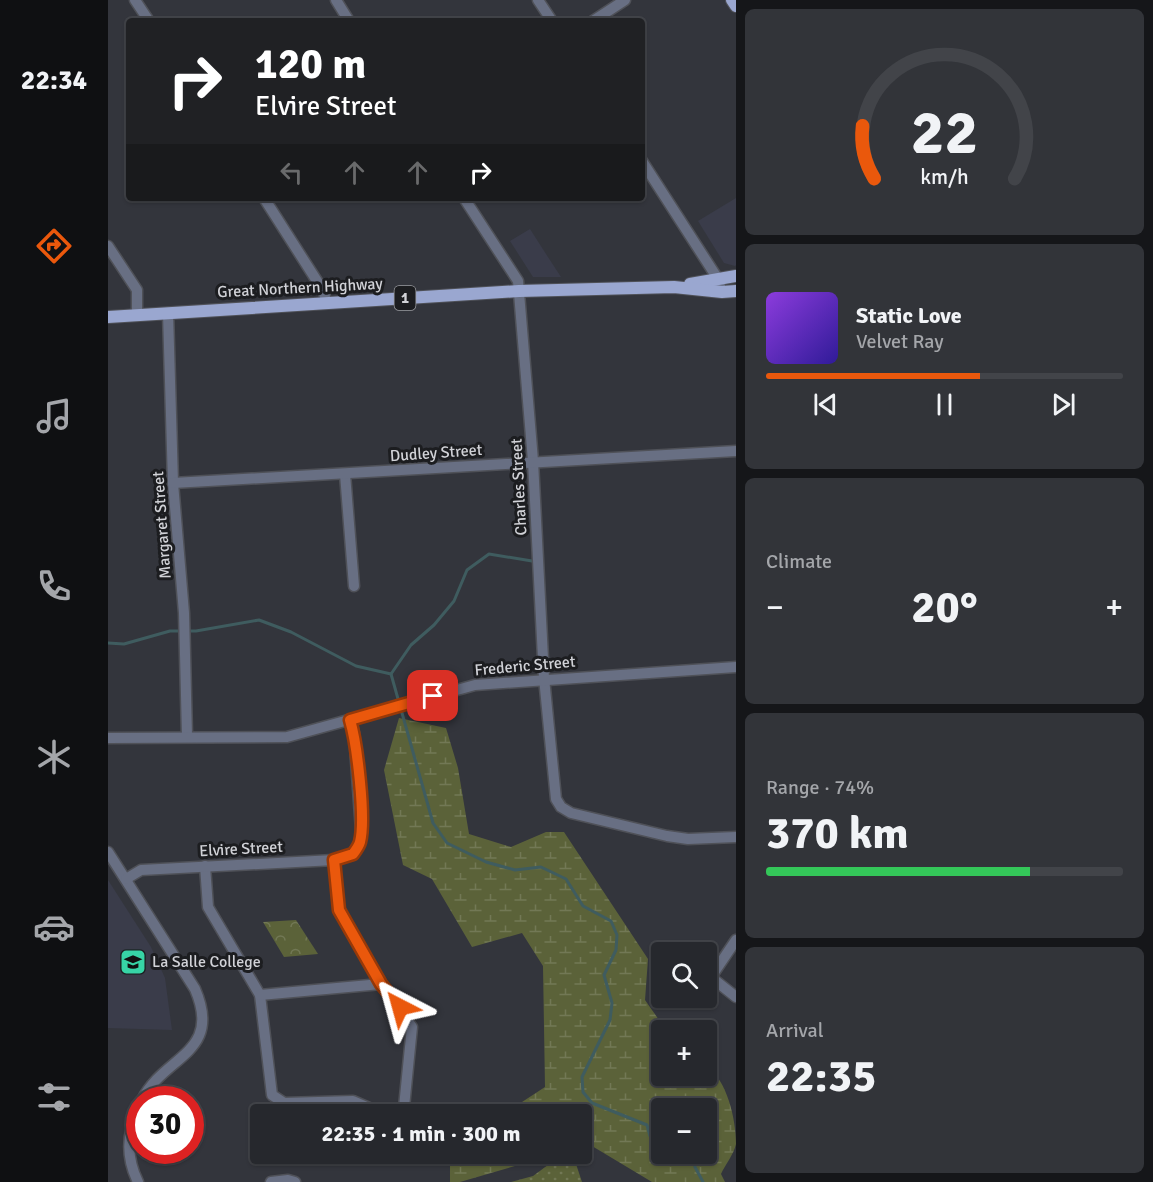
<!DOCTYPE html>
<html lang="en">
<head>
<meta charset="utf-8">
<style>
  :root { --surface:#26282d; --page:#323439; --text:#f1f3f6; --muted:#a4a6aa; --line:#424449; --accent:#ea580c }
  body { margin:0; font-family:Signika,sans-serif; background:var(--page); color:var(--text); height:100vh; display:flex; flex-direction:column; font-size:22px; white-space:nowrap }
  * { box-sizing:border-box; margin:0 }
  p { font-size:20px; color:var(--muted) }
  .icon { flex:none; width:33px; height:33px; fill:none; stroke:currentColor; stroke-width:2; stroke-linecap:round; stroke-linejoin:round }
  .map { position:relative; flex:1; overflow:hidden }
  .sheet { display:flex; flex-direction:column; gap:9px; padding:9px; background:#151619; width:417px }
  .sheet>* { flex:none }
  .hud { position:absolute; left:18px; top:18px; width:519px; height:183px; border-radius:6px; box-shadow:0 2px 4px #0004,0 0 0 2px var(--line); background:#202124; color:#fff; overflow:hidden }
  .fabs { position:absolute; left:543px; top:942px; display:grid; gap:12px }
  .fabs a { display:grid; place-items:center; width:66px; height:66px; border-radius:6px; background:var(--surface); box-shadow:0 2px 4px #0004,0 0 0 2px var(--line); font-size:30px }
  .speed { position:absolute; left:18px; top:1086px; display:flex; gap:12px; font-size:30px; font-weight:700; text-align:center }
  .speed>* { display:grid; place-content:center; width:78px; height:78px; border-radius:50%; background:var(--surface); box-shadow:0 2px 4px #0004,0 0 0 2px var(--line); line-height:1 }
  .speed .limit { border:9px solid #d22; background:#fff; color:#111 }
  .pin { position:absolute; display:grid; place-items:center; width:51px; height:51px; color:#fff; margin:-26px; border-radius:12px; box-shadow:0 3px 9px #0006 }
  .me { position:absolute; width:66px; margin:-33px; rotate:321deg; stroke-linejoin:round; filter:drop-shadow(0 0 4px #0008) }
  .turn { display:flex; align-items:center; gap:21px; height:126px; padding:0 30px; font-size:27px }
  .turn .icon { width:78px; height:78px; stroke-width:2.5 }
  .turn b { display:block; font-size:42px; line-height:51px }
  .lanes { display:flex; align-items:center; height:57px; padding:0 30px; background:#0003; justify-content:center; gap:30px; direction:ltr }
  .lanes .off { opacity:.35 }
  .big { font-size:45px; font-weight:700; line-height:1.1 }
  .sheet .card { flex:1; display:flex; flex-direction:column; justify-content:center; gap:9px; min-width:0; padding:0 21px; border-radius:9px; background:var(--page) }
  .sheet .dial { align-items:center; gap:0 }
  .dial svg { height:156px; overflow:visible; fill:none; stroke:var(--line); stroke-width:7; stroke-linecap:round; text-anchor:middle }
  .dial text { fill:var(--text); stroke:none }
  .song { display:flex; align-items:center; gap:18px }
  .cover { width:72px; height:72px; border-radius:9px; background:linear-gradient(135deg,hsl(270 70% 55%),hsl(250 70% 35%)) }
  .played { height:6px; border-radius:3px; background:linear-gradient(90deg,var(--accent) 60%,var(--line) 60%) }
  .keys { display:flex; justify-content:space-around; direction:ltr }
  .heat { display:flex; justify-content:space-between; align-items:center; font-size:33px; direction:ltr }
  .charge { height:9px; border-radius:4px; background:linear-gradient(90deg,#34c759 74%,var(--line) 0) }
  .trip { position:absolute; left:142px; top:1104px; width:342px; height:60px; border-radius:6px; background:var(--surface); box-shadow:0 2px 4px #0004,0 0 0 2px var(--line); font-weight:700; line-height:60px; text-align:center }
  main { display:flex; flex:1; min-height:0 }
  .menu { display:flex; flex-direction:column; width:108px; justify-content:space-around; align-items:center; background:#0f1012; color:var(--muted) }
  .menu .icon { width:42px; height:42px }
  .menu .on { color:var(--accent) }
  .menu b { font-size:27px; color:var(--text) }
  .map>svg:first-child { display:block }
</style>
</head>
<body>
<main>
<nav class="menu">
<b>22:34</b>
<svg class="icon on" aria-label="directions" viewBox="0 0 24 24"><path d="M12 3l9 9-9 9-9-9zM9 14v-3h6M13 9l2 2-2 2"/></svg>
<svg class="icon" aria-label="music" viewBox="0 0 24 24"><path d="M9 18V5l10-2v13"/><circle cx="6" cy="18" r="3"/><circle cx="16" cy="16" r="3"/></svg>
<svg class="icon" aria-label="phone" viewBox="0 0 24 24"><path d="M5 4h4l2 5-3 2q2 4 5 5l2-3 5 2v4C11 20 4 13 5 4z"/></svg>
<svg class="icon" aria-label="climate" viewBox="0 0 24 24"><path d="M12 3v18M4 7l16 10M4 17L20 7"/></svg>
<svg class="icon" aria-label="car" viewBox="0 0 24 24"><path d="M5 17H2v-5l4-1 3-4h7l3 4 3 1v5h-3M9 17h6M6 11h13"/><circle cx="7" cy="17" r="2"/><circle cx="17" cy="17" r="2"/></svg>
<svg class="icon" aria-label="filters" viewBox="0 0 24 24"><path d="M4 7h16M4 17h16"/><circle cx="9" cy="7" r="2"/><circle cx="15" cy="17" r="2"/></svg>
</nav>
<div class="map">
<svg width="628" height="1182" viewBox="0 0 628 1182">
  <defs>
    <pattern id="grass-dots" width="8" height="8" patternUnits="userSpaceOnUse" patternTransform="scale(1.5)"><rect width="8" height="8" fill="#5b6239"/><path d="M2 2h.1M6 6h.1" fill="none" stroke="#727855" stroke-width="1.8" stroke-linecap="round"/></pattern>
    <pattern id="forest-crowns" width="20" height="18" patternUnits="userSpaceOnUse" patternTransform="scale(1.5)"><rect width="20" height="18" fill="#5b6239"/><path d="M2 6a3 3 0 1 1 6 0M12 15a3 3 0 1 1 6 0" fill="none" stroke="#727855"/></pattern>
    <pattern id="wetland-marsh" width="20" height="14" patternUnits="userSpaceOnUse" patternTransform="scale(1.5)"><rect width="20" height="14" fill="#5b6239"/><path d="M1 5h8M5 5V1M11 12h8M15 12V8" fill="none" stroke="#727855"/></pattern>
  </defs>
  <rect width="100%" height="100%" fill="#33353c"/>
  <g fill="#3a3c4a">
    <polygon points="628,198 628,265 627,266 616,263 590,221"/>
    <polygon points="422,229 438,254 453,277 425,277 402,241"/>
    <polygon points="0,880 43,947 57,978 64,1030 0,1028"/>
  </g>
  <polygon fill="url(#grass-dots)" points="458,1159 468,1164 474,1182 403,1182 425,1176 440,1165"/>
  <polygon fill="url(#forest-crowns)" points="188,920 210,954 176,957 155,922"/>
  <g fill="url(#wetland-marsh)" fill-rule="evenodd">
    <path d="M291,718L338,728L350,768L361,834L403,847L438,832H456L540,959L537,1000L558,1030H554V1076H598L599,1067C619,1080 628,1119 628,1144C626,1154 617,1165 613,1174L617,1182H544L474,1140V1114H408L414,1102L437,1087L435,966L414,933L364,947L324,879L295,865L276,770ZM554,1108H598V1154H554Z"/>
    <polygon points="361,1154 435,1154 424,1161 352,1182 342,1182 342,1161"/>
  </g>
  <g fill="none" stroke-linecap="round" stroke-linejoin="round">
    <g stroke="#3f5c5f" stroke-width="3">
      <polyline points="0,643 16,644 62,631 88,631 151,620 183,632 248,666 283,674"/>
      <polyline points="283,674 325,823 339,843 378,862 407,870 433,867 458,879 475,906 503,921 509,935 508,950 496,975 504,1003 502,1020 474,1077 475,1092 484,1103 539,1125 542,1136 554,1141"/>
      <polyline points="283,674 303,645 326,625 346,601 359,570 381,554 424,561"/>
      <polyline points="585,1154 587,1167 595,1182"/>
    </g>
    <g stroke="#4f5158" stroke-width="13">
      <g id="minor">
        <polyline points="27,0 41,21"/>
        <polyline points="228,0 241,21"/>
        <polyline points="430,0 444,21"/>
        <polyline points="485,21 517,0"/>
        <polyline points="534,161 610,279 612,286"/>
        <polyline points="156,198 216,292 218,303"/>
        <polyline points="356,198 410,281 425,461 436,678 448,799 453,807 463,813 559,836 580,839 628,837"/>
        <polyline points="0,246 29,290 29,315"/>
        <polyline points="60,313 65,483 76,613 79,736"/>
        <polyline points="237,474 246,586"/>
        <polyline points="65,483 628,451"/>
        <polyline points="0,738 179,737 367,685 628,667"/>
        <path d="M0,852L87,989C115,1054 56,1055 34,1100"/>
        <polyline points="226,860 231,910 273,984 304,1027 296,1107 288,1113 279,1114"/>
        <polyline points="97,866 100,907 152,995 164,1095 176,1103 245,1101 275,1114"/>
        <polyline points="18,879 33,870 226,860 245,854 252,841 253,830 246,733 242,720"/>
        <polyline points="599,974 628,997"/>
        <polyline points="603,977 628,940"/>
        <polyline points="152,995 273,984"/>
        <path d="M30,1182C17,1156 19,1131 32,1106"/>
        <polyline points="163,1182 180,1180 187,1182"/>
      </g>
    </g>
    <g stroke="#4f5158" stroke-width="14">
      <g id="major">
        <polyline points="624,0 628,6"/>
        <polyline points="582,284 628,276"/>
        <polyline points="0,317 411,291 566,287 614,292 628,291"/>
      </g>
    </g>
    <use href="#minor" stroke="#686f83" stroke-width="10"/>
    <use href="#major" stroke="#9aa7d0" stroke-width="12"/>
  </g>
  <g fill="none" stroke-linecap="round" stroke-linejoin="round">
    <g stroke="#983908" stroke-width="15">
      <path id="route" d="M292,1007L273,984L231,910L226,860L245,854C248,850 251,846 252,842C258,818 249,744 242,720L325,696"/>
    </g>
    <use href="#route" stroke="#ea580c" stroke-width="10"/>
  </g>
  <defs>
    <g id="school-square" transform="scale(1.35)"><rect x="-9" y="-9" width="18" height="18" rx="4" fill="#37d4a6" stroke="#1c1d20"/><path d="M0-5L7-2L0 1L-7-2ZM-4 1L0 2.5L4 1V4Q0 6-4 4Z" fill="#111"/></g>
  </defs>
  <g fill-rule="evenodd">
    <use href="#school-square" x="25" y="962"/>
  </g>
  <g text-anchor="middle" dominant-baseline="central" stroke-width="6" stroke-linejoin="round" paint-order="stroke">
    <rect fill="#1c1d20" stroke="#9b9ca0" stroke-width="1.5" x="286.5" y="286" width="21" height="24" rx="4.5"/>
    <g font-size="15" font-weight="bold" fill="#d1d2d7">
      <text x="297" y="298">1</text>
    </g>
    <g font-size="16" fill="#d1d2d7" stroke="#1c1d20">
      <text transform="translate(192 288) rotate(-3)">Great Northern Highway</text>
      <text transform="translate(328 453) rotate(-4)">Dudley Street</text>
      <text transform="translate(411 487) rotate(-93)">Charles Street</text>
      <text transform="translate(54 525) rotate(-94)">Margaret Street</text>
      <text transform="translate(417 666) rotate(-5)">Frederic Street</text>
      <text transform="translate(133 849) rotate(-3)">Elvire Street</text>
    </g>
    <g font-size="16" fill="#d1d2d7" stroke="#1c1d20" text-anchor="start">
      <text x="44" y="962">La Salle College</text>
    </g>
  </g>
</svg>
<div class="fabs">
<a><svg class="icon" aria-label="search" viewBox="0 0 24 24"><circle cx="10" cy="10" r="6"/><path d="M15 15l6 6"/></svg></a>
<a>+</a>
<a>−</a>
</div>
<div class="speed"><div class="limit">30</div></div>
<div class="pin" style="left:325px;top:696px;background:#d93025"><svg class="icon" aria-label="arrive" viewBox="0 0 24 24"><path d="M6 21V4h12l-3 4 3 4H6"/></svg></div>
<svg class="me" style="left:292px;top:1007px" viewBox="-20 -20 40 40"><path d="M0-17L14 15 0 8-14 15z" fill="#ea580c" stroke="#fff" stroke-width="4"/></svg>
<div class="trip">22:35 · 1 min · 300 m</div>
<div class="hud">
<div class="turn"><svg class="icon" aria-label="right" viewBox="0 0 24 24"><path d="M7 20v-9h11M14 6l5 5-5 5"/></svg><div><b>120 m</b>Elvire Street</div></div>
<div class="lanes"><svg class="icon off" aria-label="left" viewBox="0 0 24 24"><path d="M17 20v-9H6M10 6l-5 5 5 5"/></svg><svg class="icon off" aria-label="ahead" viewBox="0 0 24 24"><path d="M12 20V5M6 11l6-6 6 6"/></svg><svg class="icon off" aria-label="ahead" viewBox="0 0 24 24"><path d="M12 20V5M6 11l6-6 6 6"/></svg><svg class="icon" aria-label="right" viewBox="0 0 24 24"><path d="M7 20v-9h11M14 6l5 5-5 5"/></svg></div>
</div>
</div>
<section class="sheet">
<div class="card dial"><svg viewBox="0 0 100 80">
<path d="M14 69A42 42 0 1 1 86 69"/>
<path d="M14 69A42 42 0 0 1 8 42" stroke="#ea580c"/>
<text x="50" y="56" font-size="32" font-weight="700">22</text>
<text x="50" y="72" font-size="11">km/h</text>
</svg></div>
<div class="card">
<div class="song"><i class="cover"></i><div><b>Static Love</b><p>Velvet Ray</p></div></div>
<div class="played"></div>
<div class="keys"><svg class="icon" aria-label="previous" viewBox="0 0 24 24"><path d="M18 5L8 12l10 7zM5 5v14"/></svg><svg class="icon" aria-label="pause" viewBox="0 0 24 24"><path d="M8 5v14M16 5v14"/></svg><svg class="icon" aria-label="next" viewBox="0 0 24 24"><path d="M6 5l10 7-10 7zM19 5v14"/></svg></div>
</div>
<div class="card"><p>Climate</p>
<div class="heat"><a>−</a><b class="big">20°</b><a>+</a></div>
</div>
<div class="card"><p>Range · 74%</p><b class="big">370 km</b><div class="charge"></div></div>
<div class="card"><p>Arrival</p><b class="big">22:35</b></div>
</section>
</main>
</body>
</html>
